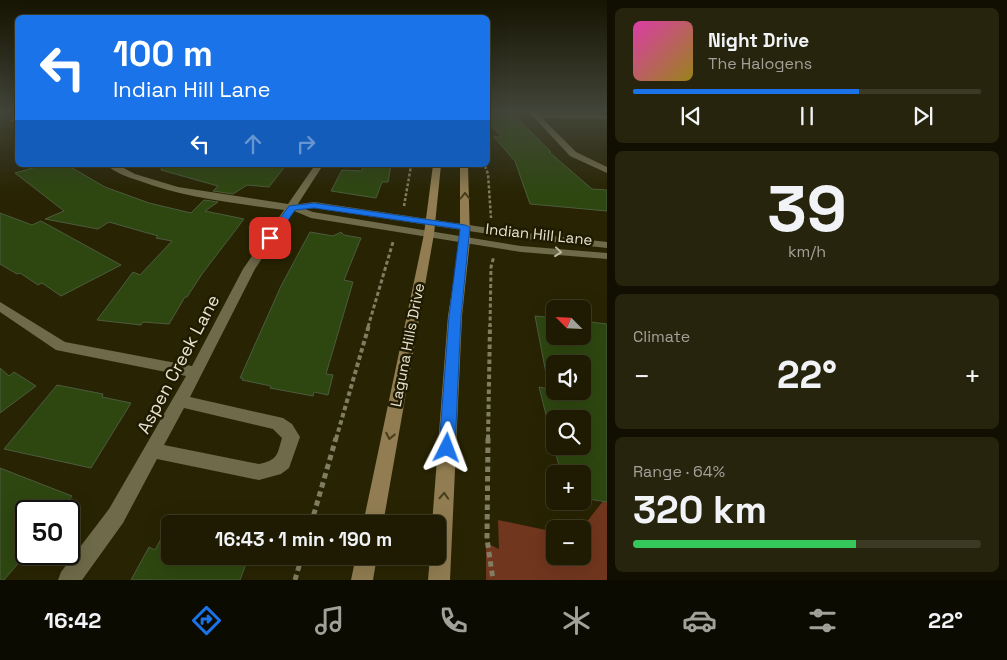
<!DOCTYPE html>
<html lang="en">
<head>
<meta charset="utf-8">
<style>
  :root { --surface:#1e1b02; --page:#26240c; --text:#f1f3f6; --muted:#a1a199; --line:#3c3924; --accent:#1a73e8 }
  body { margin:0; font-family:"Space Grotesk",sans-serif; background:var(--page); color:var(--text); height:100vh; display:flex; flex-direction:column; font-size:19px; white-space:nowrap }
  * { box-sizing:border-box; margin:0 }
  p { font-size:16px; color:var(--muted) }
  .icon { flex:none; width:28px; height:28px; fill:none; stroke:currentColor; stroke-width:2; stroke-linecap:round; stroke-linejoin:round }
  .map { position:relative; flex:1; overflow:hidden }
  .side { display:flex; flex-direction:column; gap:8px; padding:8px; background:#100f01; width:400px }
  .side>* { flex:none }
  .guide { position:absolute; left:15px; top:15px; width:475px; height:152px; border-radius:8px; box-shadow:0 5px 20px #0002,0 0 0 1px var(--line); background:#1a73e8; color:#fff; overflow:hidden }
  .needle { width:32px; rotate:294deg }
  .controls { position:absolute; left:546px; top:300px; display:grid; gap:10px }
  .controls a { display:grid; place-items:center; width:45px; height:45px; border-radius:8px; background:var(--surface); box-shadow:0 5px 20px #0002,0 0 0 1px var(--line); font-size:25px }
  .speed { position:absolute; left:15px; top:500px; display:flex; gap:10px; font-size:25px; font-weight:700; text-align:center }
  .speed>* { display:grid; place-content:center; width:65px; height:65px; border-radius:50%; background:var(--surface); box-shadow:0 5px 20px #0002,0 0 0 1px var(--line); line-height:1 }
  .speed .limit { border:2px solid #111; border-radius:8px; background:#fff; color:#111 }
  .pin { position:absolute; display:grid; place-items:center; width:42px; height:42px; color:#fff; margin:-21px; border-radius:10px; box-shadow:0 2px 8px #0006 }
  .me { position:absolute; width:55px; margin:-28px; rotate:3deg; stroke-linejoin:round; filter:drop-shadow(0 0 4px #0008) }
  .turn { display:flex; align-items:center; gap:18px; height:105px; padding:0 15px; font-size:22px }
  .turn .icon { width:65px; height:65px; stroke-width:2.5 }
  .turn b { display:block; font-size:35px; line-height:42px }
  .lanes { display:flex; align-items:center; height:48px; padding:0 15px; background:#0003; justify-content:center; gap:25px; direction:ltr }
  .lanes .off { opacity:.35 }
  .big { font-size:38px; font-weight:600; line-height:1.1 }
  .side .card { flex:1; display:flex; flex-direction:column; justify-content:center; gap:8px; min-width:0; padding:0 18px; border-radius:8px; background:var(--page) }
  .side .dial { align-items:center; gap:0 }
  .dial b { font-size:65px; line-height:1 }
  .song { display:flex; align-items:center; gap:15px }
  .cover { width:60px; height:60px; border-radius:8px; background:linear-gradient(135deg,hsl(320 70% 55%),hsl(50 70% 35%)) }
  .played { height:5px; border-radius:2px; background:linear-gradient(90deg,var(--accent) 65%,var(--line) 65%) }
  .keys { display:flex; justify-content:space-around; direction:ltr }
  .heat { display:flex; justify-content:space-between; align-items:center; font-size:28px; direction:ltr }
  .charge { height:8px; border-radius:4px; background:linear-gradient(90deg,#34c759 64%,var(--line) 0) }
  .trip { position:absolute; left:161px; top:515px; width:285px; height:50px; border-radius:8px; background:var(--surface); box-shadow:0 5px 20px #0002,0 0 0 1px var(--line); font-weight:600; line-height:50px; text-align:center }
  .dock { display:flex; height:80px; justify-content:space-around; align-items:center; background:#0c0b01; color:var(--muted) }
  .dock .icon { width:35px; height:35px }
  .dock .current { color:var(--accent) }
  .dock b { font-size:22px; color:var(--text) }
  main { display:flex; flex:1; min-height:0 }
  .map>svg:first-child { display:block }
</style>
</head>
<body>
<main>
<div class="map">
<svg width="607" height="580" viewBox="0 0 607 580">
  <rect width="100%" height="100%" fill="#282403"/>
  <polygon fill="#71361e" points="607,496 607,580 486,580 486,543 499,549 498,520 555,532 555,556 582,556 581,529"/>
  <g fill="#2e4710" stroke="#4c5b3e" fill-rule="evenodd">
    <polygon points="488,111 510,111 551,152 549,152 592,189 607,190 607,211 530,204 515,161 494,137 502,137 488,122"/>
    <polygon points="43,165 67,165 105,187 149,203 191,213 204,200 218,202 205,211 244,219 202,274 187,297 185,297 169,324 143,322 141,325 97,320 133,272 140,275 172,241 156,238 158,236 109,222 98,229 45,219 64,211 15,173"/>
    <polygon points="162,165 286,165 269,187 247,185 233,194 213,191 218,186 161,170"/>
    <polygon points="363,165 391,165 388,182 382,182 376,198 331,191 342,170 362,171"/>
    <polygon points="0,213 32,225 41,221 121,265 61,296 42,283 38,285 20,273 17,274 0,264"/>
    <polygon points="310,232 333,236 341,232 344,235 361,238 344,280 353,282 326,374 333,375 328,395 314,392 313,396 270,388 271,386 242,380 243,378 240,378 281,286"/>
    <path d="M535,316L555,318V336H582V321L607,324V502L582,498V474H561L539,387L549,389ZM555,364H582V391H555ZM555,419H582V446H555Z"/>
    <polygon points="0,368 9,376 14,372 36,386 0,413"/>
    <polygon points="57,385 103,394 102,397 131,403 91,468 4,449"/>
    <polygon points="0,468 72,496 60,511 26,511 26,554 4,580 0,580"/>
    <polygon points="170,522 170,556 249,556 240,580 131,580 149,547 155,550"/>
  </g>
  <g fill="none" stroke-linecap="round" stroke-linejoin="round">
    <g stroke="#807d62" stroke-width="2" stroke-dasharray="2.5 1" stroke-linecap="butt">
      <polyline points="485,165 486,168"/>
      <polyline points="411,168 411,165"/>
    </g>
    <g stroke="#807d62" stroke-width="2.5" stroke-dasharray="3 2" stroke-linecap="butt">
      <polyline points="485,166 488,174 491,218"/>
      <polyline points="404,206 411,166"/>
    </g>
    <g stroke="#807d62" stroke-width="3" stroke-dasharray="4 2.5" stroke-linecap="butt">
      <polyline points="368,327 393,242"/>
      <polyline points="490,327 491,267 494,256"/>
    </g>
    <g stroke="#807d62" stroke-width="4" stroke-dasharray="4.5 3" stroke-linecap="butt">
      <polyline points="336,439 369,325"/>
      <polyline points="488,439 490,325"/>
    </g>
    <g stroke="#807d62" stroke-width="5" stroke-dasharray="5.5 4" stroke-linecap="butt">
      <polyline points="488,438 487,539 493,580"/>
      <polyline points="311,524 336,438"/>
      <polyline points="295,580 302,556"/>
    </g>
    <g fill="#6f6a49" fill-rule="evenodd">
      <polygon points="528,111 535,111 538,114 607,115 607,119 542,118 576,152 607,167 607,173 570,156"/>
      <polygon points="14,118 18,119 18,125 10,120"/>
      <path d="M107,165H118L135,174L178,187L288,204L315,165H323L296,207L297,208L293,211L255,269L190,397L283,418L292,424L300,437L289,468L281,474L259,480L157,459L123,523L82,580H58L61,572L109,509L186,376L56,350L0,312V302L65,342L192,366L243,269L284,210C234,203 184,198 137,180C127,177 114,172 107,165ZM184,408L273,429L282,438C277,455 278,460 259,464L164,445Z"/>
    </g>
    <polygon fill="#6f6a49" fill-rule="evenodd" points="314,202 509,231 607,242 607,248 509,237 314,208 305,209 313,212 521,246 607,253 607,259 521,252 311,218 287,208 292,205"/>
    <g fill="#917d51" fill-rule="evenodd">
      <polygon points="433,165 441,165 434,234 383,524 363,524 424,234"/>
      <polygon points="460,165 468,165 470,240 462,316 450,580 428,580 430,556 438,556 438,524 432,524 448,316 460,240"/>
      <polygon points="356,556 377,556 373,580 351,580"/>
    </g>
  </g>
  <defs><path id="oneway-chevron" d="M-2-3.5L2.5 0L-2 3.5" fill="none" stroke-width="1.6" stroke-linecap="round" stroke-linejoin="round" transform="scale(1.25)"/></defs>
  <g stroke="#473d1c">
    <use href="#oneway-chevron" transform="translate(465 196) rotate(-90)"/>
    <use href="#oneway-chevron" transform="translate(390 436) rotate(101)"/>
    <use href="#oneway-chevron" transform="translate(444 496) rotate(-87)"/>
  </g>
  <use stroke="#bcb9a1" href="#oneway-chevron" transform="translate(558 252) rotate(6)"/>
  <linearGradient id="sky" x2="0" y2="1"><stop stop-color="#161402"/><stop offset="0.58" stop-color="#424539"/><stop offset="1" stop-color="#424539" stop-opacity="0"/></linearGradient>
  <rect width="607" height="193" fill="url(#sky)"/>
  <polygon fill="#1a73e8" stroke="#114b97" points="314,203 465,225 470,227 461,316 455,448 453,453 447,455 441,453 439,448 449,316 460,229 314,208 295,210 274,241 267,241 266,238 289,206"/>
  <g text-anchor="middle" dominant-baseline="central" stroke-width="5" stroke-linejoin="round" paint-order="stroke">
    <g font-size="15" fill="#e6e4d1" stroke="#1f1a00">
      <text transform="translate(539 234) rotate(6)">Indian Hill Lane</text>
      <text transform="translate(407 345) rotate(-79)">Laguna Hills Drive</text>
    </g>
    <g font-size="18" fill="#e6e4d1" stroke="#1f1a00">
      <text transform="translate(178 364) rotate(-62)">Aspen Creek Lane</text>
    </g>
  </g>
</svg>
<div class="controls">
<a><svg class="needle" viewBox="-14 -14 28 28"><path d="M0-13l5 13h-10z" fill="#e53935"/><path d="M0 13l5-13h-10z" fill="#a1a199"/></svg></a>
<a><svg class="icon" aria-label="sound" viewBox="0 0 24 24"><path d="M4 9h4l5-4v14l-5-4H4zM17 9q2 3 0 6"/></svg></a>
<a><svg class="icon" aria-label="search" viewBox="0 0 24 24"><circle cx="10" cy="10" r="6"/><path d="M15 15l6 6"/></svg></a>
<a>+</a>
<a>−</a>
</div>
<div class="speed"><div class="limit">50</div></div>
<div class="pin" style="left:270px;top:238px;background:#d93025"><svg class="icon" aria-label="arrive" viewBox="0 0 24 24"><path d="M6 21V4h12l-3 4 3 4H6"/></svg></div>
<svg class="me" style="left:447px;top:448px" viewBox="-20 -20 40 40"><path d="M0-17L14 15 0 8-14 15z" fill="#1a73e8" stroke="#fff" stroke-width="4"/></svg>
<div class="trip">16:43 · 1 min · 190 m</div>
<div class="guide">
<div class="turn"><svg class="icon" aria-label="left" viewBox="0 0 24 24"><path d="M17 20v-9H6M10 6l-5 5 5 5"/></svg><div><b>100 m</b>Indian Hill Lane</div></div>
<div class="lanes"><svg class="icon" aria-label="left" viewBox="0 0 24 24"><path d="M17 20v-9H6M10 6l-5 5 5 5"/></svg><svg class="icon off" aria-label="ahead" viewBox="0 0 24 24"><path d="M12 20V5M6 11l6-6 6 6"/></svg><svg class="icon off" aria-label="right" viewBox="0 0 24 24"><path d="M7 20v-9h11M14 6l5 5-5 5"/></svg></div>
</div>
</div>
<section class="side">
<div class="card">
<div class="song"><i class="cover"></i><div><b>Night Drive</b><p>The Halogens</p></div></div>
<div class="played"></div>
<div class="keys"><svg class="icon" aria-label="previous" viewBox="0 0 24 24"><path d="M18 5L8 12l10 7zM5 5v14"/></svg><svg class="icon" aria-label="pause" viewBox="0 0 24 24"><path d="M8 5v14M16 5v14"/></svg><svg class="icon" aria-label="next" viewBox="0 0 24 24"><path d="M6 5l10 7-10 7zM19 5v14"/></svg></div>
</div>
<div class="card dial"><b>39</b><p>km/h</p></div>
<div class="card"><p>Climate</p>
<div class="heat"><a>−</a><b class="big">22°</b><a>+</a></div>
</div>
<div class="card"><p>Range · 64%</p><b class="big">320 km</b><div class="charge"></div></div>
</section>
</main>
<nav class="dock">
<b>16:42</b>
<svg class="icon current" aria-label="directions" viewBox="0 0 24 24"><path d="M12 3l9 9-9 9-9-9zM9 14v-3h6M13 9l2 2-2 2"/></svg>
<svg class="icon" aria-label="music" viewBox="0 0 24 24"><path d="M9 18V5l10-2v13"/><circle cx="6" cy="18" r="3"/><circle cx="16" cy="16" r="3"/></svg>
<svg class="icon" aria-label="phone" viewBox="0 0 24 24"><path d="M5 4h4l2 5-3 2q2 4 5 5l2-3 5 2v4C11 20 4 13 5 4z"/></svg>
<svg class="icon" aria-label="climate" viewBox="0 0 24 24"><path d="M12 3v18M4 7l16 10M4 17L20 7"/></svg>
<svg class="icon" aria-label="car" viewBox="0 0 24 24"><path d="M5 17H2v-5l4-1 3-4h7l3 4 3 1v5h-3M9 17h6M6 11h13"/><circle cx="7" cy="17" r="2"/><circle cx="17" cy="17" r="2"/></svg>
<svg class="icon" aria-label="filters" viewBox="0 0 24 24"><path d="M4 7h16M4 17h16"/><circle cx="9" cy="7" r="2"/><circle cx="15" cy="17" r="2"/></svg>
<b>22°</b>
</nav>
</body>
</html>
